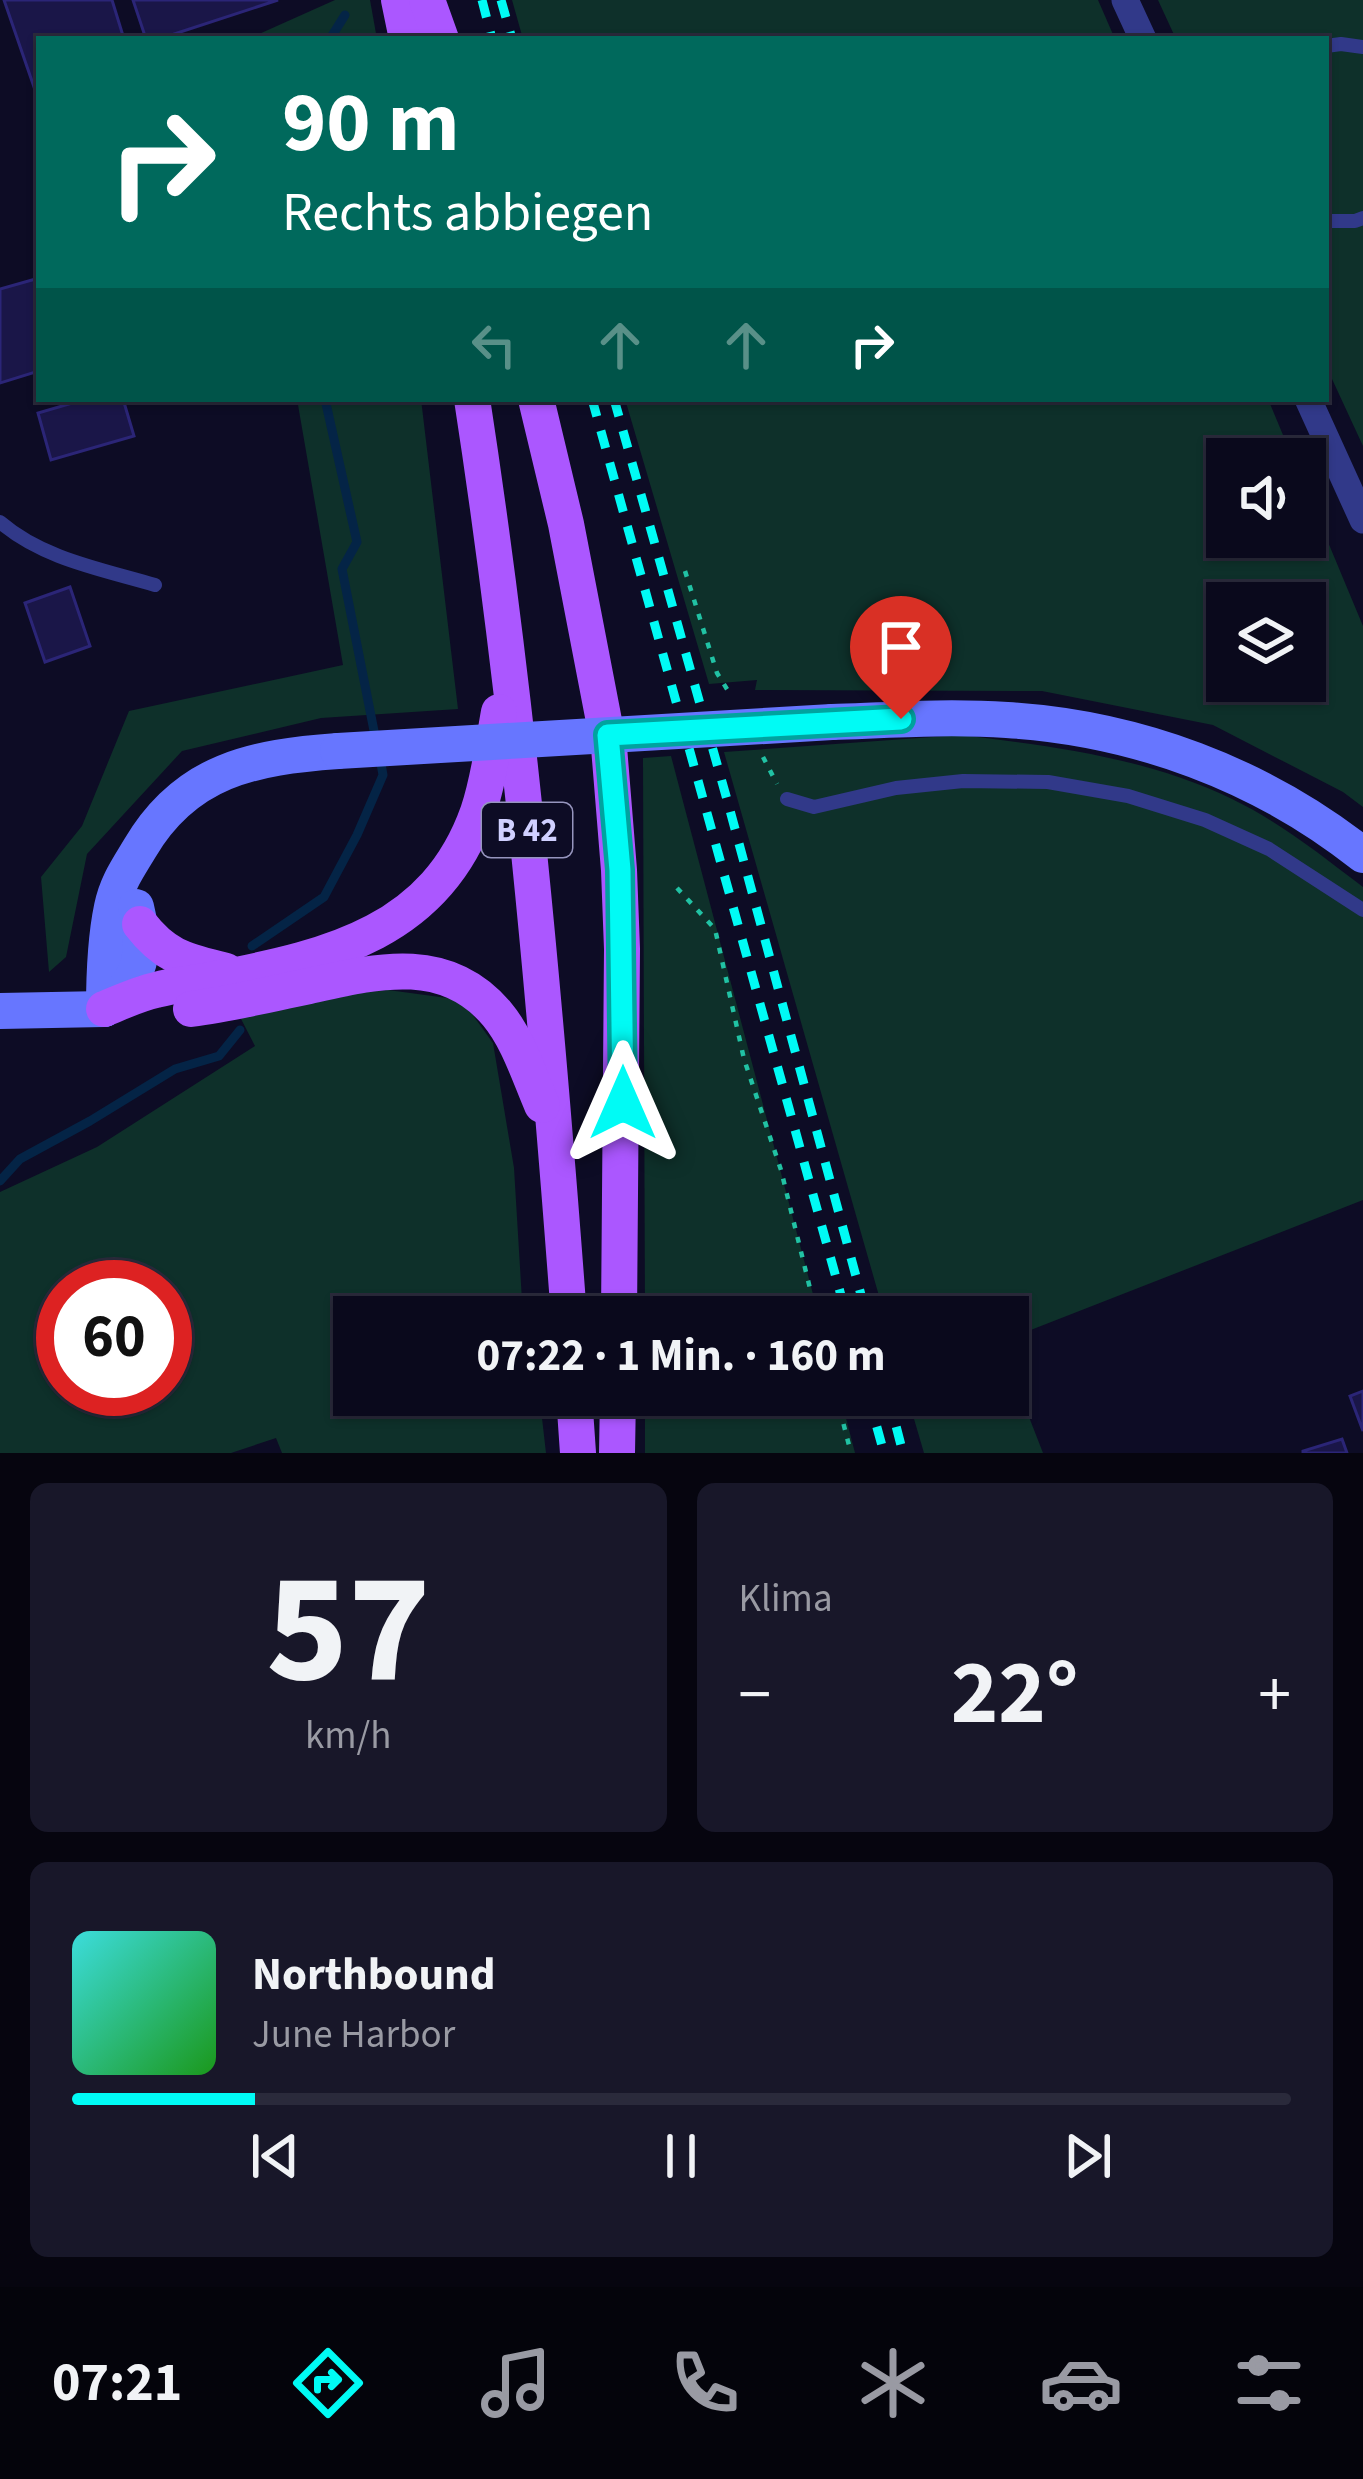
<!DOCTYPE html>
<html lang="de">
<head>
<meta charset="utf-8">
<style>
  :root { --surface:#0a091c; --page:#181729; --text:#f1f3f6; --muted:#999aa3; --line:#2a2a3b; --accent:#00fbf5 }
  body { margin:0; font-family:"Source Sans 3",sans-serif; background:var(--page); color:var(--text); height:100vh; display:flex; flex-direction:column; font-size:45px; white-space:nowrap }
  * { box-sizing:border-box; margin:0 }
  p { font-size:39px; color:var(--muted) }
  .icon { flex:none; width:66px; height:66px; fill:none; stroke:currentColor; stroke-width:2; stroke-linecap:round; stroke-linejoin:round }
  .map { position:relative; height:1453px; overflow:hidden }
  .details { display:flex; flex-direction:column; gap:30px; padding:30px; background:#06050f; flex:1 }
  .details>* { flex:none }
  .hud { position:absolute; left:36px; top:36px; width:1293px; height:366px; border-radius:0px; box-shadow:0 3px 9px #0004,0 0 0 3px var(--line); background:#00695c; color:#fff; overflow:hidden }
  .fabs { position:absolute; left:1206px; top:438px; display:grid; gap:24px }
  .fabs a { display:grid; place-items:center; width:120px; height:120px; border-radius:0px; background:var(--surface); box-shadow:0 3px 9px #0004,0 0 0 3px var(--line); font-size:60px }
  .speed { position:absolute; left:36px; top:1260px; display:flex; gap:24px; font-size:60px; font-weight:700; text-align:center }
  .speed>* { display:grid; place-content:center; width:156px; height:156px; border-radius:50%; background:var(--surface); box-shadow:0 3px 9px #0004,0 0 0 3px var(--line); line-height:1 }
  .speed .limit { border:18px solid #d22; background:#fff; color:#111 }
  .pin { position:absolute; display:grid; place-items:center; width:102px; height:102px; color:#fff; margin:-123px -51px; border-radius:50% 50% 50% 0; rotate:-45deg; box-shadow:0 0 12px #0007 }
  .pin .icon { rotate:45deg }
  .me { position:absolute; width:132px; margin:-66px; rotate:0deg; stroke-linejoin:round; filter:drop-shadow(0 0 9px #0008) }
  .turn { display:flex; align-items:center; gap:42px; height:252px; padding:0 48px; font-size:54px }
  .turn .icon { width:156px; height:156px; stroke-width:2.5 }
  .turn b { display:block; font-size:84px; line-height:102px }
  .lanes { display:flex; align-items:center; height:114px; padding:0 48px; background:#0003; justify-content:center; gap:60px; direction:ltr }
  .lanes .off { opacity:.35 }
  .big { font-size:90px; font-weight:700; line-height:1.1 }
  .details .widget { flex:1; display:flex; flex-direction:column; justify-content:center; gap:18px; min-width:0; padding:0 42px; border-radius:18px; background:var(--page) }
  .details .dial { align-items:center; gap:0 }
  .dial b { font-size:156px; line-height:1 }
  .song { display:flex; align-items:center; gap:36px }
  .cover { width:144px; height:144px; border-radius:18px; background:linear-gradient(135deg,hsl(180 70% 55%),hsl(120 70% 35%)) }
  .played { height:12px; border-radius:6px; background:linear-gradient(90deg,var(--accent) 15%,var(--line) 15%) }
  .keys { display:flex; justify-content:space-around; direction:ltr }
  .heat { display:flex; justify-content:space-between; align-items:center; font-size:66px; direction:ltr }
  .details .tiles { flex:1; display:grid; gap:30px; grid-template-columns:1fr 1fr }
  .widget:last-child { grid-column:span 2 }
  .trip { position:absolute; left:333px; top:1296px; width:696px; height:120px; border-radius:0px; background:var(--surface); box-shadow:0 3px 9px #0004,0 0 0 3px var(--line); font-weight:700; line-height:120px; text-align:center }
  .menu { display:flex; height:192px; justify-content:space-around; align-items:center; background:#04040b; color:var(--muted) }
  .menu .icon { width:84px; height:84px }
  .menu .on { color:var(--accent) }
  .menu b { font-size:54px; color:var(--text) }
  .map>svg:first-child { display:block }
</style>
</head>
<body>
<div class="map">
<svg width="1363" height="1453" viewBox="0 0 1363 1453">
  <rect width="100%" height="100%" fill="#0d0c25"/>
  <g fill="#0e302a" fill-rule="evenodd">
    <polygon points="335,0 370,0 377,39 248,39"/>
    <polygon points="512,0 1098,0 1115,39 523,39"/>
    <polygon points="1158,0 1363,0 1363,446 1326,366 1326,39 1176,39"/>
    <polygon points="297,399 421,399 458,709 321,718 182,751 87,854 66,957 49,972 41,877 82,826 129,711 343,665"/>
    <path d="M625,399H1268L1293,459H1227V537H1305V487L1363,626V807L1343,792L1213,725L1042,691L755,690L757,680L709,684ZM1227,603H1305V681H1227Z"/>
    <path d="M961,735C1053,746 1148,758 1232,799C1280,822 1321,855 1363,887V1200L1008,1339V1317H885L724,752Z"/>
    <polygon points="671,756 819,1317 645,1317 643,758"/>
    <path d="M388,990L462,1000L493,1043L514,1168L523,1317H354V1395H535L542,1418L546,1453H282L276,1438L231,1453H0V1192L97,1147L255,1046L239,1015L355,993ZM63,1287H165V1389H63Z"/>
    <polygon points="1008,1363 1043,1453 924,1453 907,1395 1008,1395"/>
    <polygon points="645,1395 840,1395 855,1453 645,1453"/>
  </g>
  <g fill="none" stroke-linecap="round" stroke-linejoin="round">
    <g stroke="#042446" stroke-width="9">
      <polyline points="330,39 345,15"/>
      <polyline points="325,399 357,542 342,569 376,741"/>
      <polyline points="252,946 324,897 357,835 383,775 380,758"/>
      <polyline points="0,1181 20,1159 90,1121 175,1069 219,1056 240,1030"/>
    </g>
  </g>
  <g fill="#1a1648" stroke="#2b2577" stroke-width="3">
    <polygon points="4,0 112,0 124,39 39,39 39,85 34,87"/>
    <polygon points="133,0 278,0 159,39 146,39"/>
    <polygon points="39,278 39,371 0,383 0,289"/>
    <polygon points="86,399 123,399 134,436 51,460 38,413"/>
    <polygon points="70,587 90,646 45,662 25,603"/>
    <polygon points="1363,1391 1363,1431 1350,1396"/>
    <polygon points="1342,1439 1347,1453 1303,1453 1303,1451"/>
  </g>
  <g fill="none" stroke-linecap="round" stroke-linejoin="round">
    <g stroke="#21c2a4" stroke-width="4.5" stroke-dasharray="6 9" stroke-linecap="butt">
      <polyline points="685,571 717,673 730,694"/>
      <polyline points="763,757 777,784"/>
      <polyline points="677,888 715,929 744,1059 781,1170 817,1317"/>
      <polyline points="836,1395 851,1453"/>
    </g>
    <g stroke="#313989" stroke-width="14">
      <polyline points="1326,46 1341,44 1363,47"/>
      <polyline points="1326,221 1355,221 1363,218"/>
      <path d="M0,522C43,559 101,569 155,585"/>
      <polyline points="787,799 814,807 896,788 963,781 1048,782 1128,796 1205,820 1269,849 1363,910"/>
    </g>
    <g stroke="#313989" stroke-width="27">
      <polyline points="1125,0 1143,39"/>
      <polyline points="1308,399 1363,520"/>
    </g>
    <g stroke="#6776ff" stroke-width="36">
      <path d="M832,722C890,720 948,716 1007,720C1136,728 1261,774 1363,855"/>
      <path d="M104,1009C104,975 105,940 112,907C117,883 128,868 140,848C186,770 253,757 338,751"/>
      <path d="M104,1009C142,979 147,952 136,907"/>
      <polyline points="0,1011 104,1009"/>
    </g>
    <g stroke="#ab57ff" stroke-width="36">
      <polyline points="399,0 407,39"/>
      <polyline points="427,0 441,39"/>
      <path d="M472,399C519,704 546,1010 569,1317"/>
      <polyline points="536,399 566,524 609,747 619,870 622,949 619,1317"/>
      <path d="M140,924C166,958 187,961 226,971"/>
      <path d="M104,1009C121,1002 138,994 156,990C177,984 199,983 220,978C331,957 436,931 478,812C489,780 493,745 499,712"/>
      <path d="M191,1009C230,1004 270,994 309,986C376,971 446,953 497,1014C518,1039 529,1075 542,1105"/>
      <polyline points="574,1395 578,1453"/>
      <polyline points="617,1453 618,1395"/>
    </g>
    <g stroke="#00fbf5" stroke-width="9" stroke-dasharray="18 15" stroke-linecap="butt">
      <polyline points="482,0 492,39"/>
      <polyline points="501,0 512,39"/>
      <polyline points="592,399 847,1317"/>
      <polyline points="614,399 728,803 867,1317"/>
      <polyline points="868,1395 884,1453"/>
      <polyline points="888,1395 903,1453"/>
    </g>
    <polyline stroke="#6776ff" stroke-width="36" points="338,751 832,722"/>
  </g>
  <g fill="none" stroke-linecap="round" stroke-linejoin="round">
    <g stroke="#00a39f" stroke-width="30">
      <polyline id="route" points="623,1103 620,870 608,735 901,719"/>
    </g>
    <use href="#route" stroke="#00fbf5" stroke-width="21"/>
  </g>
  <g text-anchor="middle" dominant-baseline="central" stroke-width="12" stroke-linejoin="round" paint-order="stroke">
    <rect fill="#0d0c25" stroke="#9695be" stroke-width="3" x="482" y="803" width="90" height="54" rx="9"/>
    <g font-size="33" font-weight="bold" fill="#d0d0ff">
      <text x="527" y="830">B 42</text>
    </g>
  </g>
</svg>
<div class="fabs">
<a><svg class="icon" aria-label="sound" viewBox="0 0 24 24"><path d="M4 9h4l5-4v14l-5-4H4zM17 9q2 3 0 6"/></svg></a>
<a><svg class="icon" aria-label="layers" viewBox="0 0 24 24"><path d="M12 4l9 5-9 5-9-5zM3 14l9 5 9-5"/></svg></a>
</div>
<div class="speed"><div class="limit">60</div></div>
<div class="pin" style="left:901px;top:719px;background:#d93025"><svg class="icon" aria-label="arrive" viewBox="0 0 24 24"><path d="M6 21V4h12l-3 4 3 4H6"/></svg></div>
<svg class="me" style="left:623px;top:1103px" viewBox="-20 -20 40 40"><path d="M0-17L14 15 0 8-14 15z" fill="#00fbf5" stroke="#fff" stroke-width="4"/></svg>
<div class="trip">07:22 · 1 Min. · 160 m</div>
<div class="hud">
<div class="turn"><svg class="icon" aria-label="right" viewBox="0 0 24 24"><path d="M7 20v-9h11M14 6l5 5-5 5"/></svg><div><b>90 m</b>Rechts abbiegen</div></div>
<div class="lanes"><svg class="icon off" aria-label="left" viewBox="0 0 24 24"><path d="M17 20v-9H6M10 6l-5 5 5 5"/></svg><svg class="icon off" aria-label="ahead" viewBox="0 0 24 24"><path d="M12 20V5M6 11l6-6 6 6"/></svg><svg class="icon off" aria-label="ahead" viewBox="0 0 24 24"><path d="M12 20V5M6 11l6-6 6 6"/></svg><svg class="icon" aria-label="right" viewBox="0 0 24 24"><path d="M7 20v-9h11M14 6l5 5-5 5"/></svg></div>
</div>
</div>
<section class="details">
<div class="tiles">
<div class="widget dial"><b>57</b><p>km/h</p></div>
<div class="widget"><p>Klima</p>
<div class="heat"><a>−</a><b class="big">22°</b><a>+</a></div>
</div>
<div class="widget">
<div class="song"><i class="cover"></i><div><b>Northbound</b><p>June Harbor</p></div></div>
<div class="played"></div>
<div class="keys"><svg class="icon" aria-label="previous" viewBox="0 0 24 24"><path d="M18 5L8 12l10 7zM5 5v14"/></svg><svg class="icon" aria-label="pause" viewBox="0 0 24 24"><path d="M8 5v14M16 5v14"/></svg><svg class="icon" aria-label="next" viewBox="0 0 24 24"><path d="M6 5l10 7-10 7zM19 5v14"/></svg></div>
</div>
</div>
</section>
<nav class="menu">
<b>07:21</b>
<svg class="icon on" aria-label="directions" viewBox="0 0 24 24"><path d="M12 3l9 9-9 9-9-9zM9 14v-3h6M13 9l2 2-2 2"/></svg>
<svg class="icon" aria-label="music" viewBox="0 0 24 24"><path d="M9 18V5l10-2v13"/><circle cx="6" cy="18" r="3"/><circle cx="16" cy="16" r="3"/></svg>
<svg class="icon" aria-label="phone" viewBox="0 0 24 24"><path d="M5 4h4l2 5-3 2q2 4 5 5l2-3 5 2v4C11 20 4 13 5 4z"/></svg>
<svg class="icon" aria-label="climate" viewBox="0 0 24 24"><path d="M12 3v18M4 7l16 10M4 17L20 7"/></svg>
<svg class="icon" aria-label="car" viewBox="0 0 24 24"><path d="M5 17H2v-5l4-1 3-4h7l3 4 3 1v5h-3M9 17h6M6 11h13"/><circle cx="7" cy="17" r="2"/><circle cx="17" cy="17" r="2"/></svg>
<svg class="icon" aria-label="filters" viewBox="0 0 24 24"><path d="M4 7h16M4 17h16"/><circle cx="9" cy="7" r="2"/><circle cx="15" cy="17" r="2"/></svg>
</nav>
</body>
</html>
